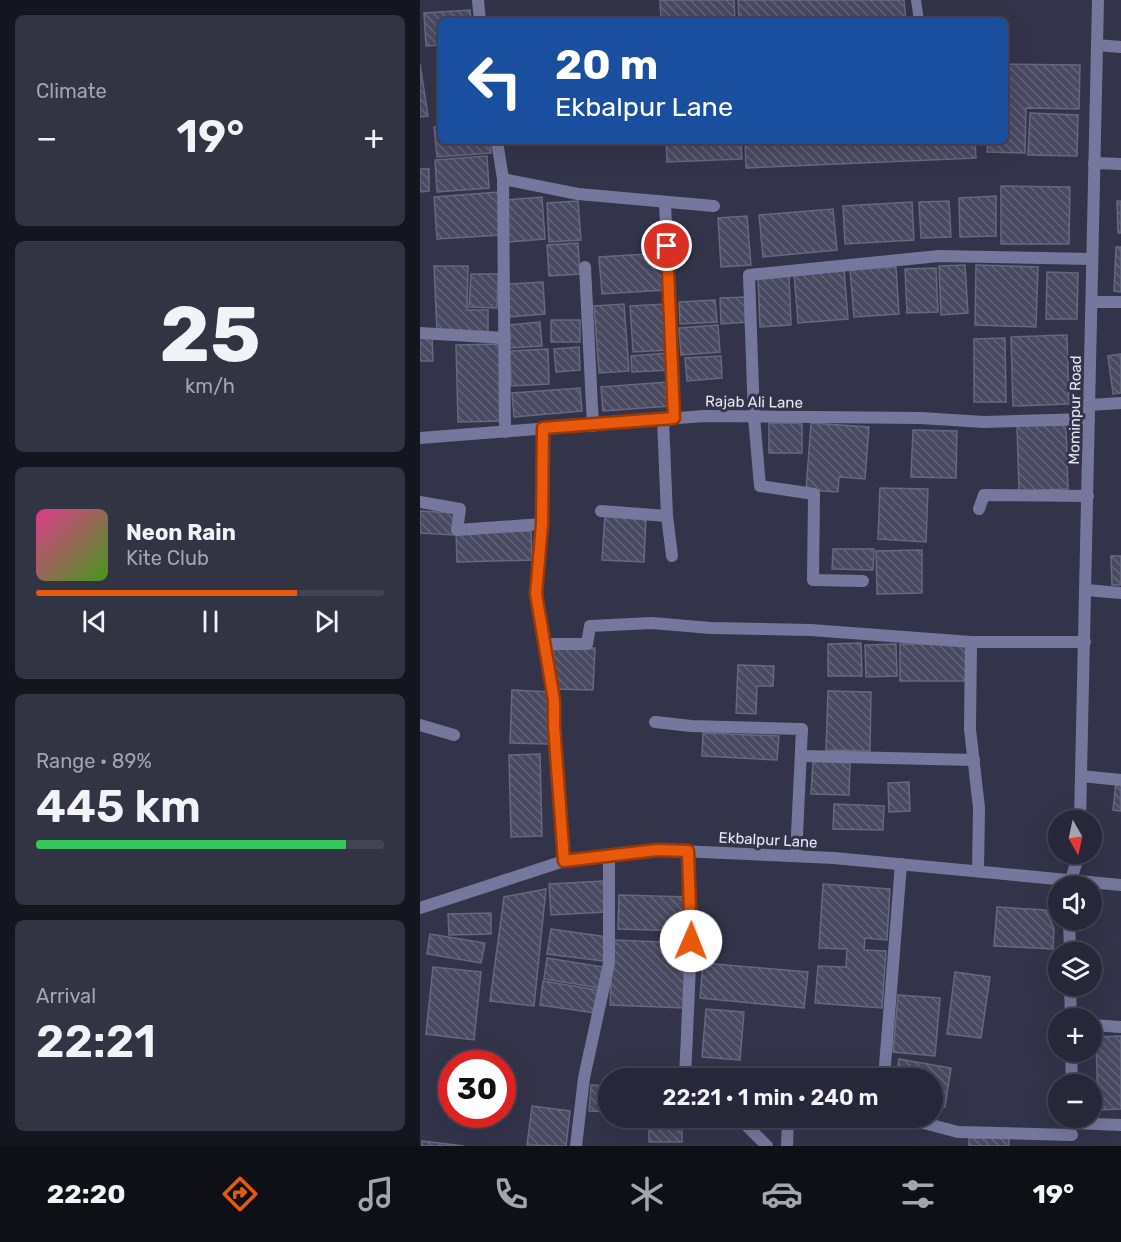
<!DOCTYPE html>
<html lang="en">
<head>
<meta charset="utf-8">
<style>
  :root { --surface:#262738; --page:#323343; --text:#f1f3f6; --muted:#a4a5ae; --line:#424453; --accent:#ea580c }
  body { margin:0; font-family:Rubik,sans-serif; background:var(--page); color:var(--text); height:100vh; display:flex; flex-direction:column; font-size:22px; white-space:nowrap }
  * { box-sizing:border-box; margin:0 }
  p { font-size:20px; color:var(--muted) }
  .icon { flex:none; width:33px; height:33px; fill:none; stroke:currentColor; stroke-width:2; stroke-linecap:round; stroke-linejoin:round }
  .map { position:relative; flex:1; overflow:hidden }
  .side { display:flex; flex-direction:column; gap:15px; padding:15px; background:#15151f; width:420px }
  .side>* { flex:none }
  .hud { position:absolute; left:18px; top:18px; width:570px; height:126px; border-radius:9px; box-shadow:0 6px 24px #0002,0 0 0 2px var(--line); background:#1a4fa0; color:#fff; overflow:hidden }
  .needle { width:39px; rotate:171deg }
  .fabs { position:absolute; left:628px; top:810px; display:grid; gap:12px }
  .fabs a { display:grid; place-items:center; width:54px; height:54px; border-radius:50%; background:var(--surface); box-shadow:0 6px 24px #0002,0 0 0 2px var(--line); font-size:30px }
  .speed { position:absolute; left:18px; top:1050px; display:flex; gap:12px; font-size:30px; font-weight:700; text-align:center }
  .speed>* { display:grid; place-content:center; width:78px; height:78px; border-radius:50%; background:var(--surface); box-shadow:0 6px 24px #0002,0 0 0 2px var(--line); line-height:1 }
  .speed .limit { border:9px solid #d22; background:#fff; color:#111 }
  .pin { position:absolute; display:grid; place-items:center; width:51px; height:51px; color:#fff; margin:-26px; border:3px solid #fff; border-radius:50%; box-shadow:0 2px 6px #0007 }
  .me { position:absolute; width:66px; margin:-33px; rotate:1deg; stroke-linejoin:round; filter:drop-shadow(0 0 4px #0008) }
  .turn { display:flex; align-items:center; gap:21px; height:126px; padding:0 18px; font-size:27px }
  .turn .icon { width:78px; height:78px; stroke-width:2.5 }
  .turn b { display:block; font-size:42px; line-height:51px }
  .big { font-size:45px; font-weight:600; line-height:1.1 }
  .side .widget { flex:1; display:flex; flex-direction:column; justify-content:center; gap:9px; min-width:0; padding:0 21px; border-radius:9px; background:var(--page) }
  .side .dial { align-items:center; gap:0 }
  .dial b { font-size:78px; line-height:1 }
  .song { display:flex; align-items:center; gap:18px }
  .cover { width:72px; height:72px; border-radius:9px; background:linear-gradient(135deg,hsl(330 70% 55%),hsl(100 70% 35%)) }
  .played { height:6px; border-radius:3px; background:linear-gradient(90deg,var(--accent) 75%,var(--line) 75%) }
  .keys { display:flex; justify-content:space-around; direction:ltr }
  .heat { display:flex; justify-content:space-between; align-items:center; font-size:33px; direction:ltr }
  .charge { height:9px; border-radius:4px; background:linear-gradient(90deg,#34c759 89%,var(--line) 0) }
  .trip { position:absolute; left:178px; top:1068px; width:345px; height:60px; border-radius:30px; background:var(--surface); box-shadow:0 6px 24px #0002,0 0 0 2px var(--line); font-weight:600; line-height:60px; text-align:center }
  .dock { display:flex; height:96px; justify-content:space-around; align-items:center; background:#0f1016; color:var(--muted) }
  .dock .icon { width:42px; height:42px }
  .dock .active { color:var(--accent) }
  .dock b { font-size:27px; color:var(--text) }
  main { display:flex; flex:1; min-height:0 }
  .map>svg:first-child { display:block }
</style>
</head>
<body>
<main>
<section class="side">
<div class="widget"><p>Climate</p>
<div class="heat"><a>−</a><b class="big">19°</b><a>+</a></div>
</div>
<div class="widget dial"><b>25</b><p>km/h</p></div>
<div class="widget">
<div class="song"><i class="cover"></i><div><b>Neon Rain</b><p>Kite Club</p></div></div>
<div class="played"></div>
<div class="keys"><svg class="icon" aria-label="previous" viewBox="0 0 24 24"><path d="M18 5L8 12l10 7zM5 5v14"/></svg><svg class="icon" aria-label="pause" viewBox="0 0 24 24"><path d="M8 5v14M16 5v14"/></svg><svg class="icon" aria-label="next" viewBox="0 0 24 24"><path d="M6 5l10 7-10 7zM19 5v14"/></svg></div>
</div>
<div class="widget"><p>Range · 89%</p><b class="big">445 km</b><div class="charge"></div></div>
<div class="widget"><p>Arrival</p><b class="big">22:21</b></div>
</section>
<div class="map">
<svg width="701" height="1146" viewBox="0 0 701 1146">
  <defs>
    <pattern id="building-back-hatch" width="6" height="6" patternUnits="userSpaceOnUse" patternTransform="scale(1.5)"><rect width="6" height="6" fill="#494a61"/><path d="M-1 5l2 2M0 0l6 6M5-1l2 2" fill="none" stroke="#636478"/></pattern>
  </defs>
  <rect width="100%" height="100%" fill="#33344a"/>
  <g fill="url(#building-back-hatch)" stroke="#666880" stroke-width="1.5">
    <polygon points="240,0 314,0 315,21 241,21"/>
    <polygon points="318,0 484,0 486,21 319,21"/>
    <polygon points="50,10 51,21 21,21 21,45 6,46 4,13"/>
    <polygon points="0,64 8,116 0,117"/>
    <polygon points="585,64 660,65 659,109 606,108 605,153 567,152 568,141 585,141"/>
    <polygon points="610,113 658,115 657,156 608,155"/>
    <polygon points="21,126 21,141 70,141 71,153 17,157 14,127"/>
    <polygon points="246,141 321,141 322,159 247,162"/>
    <polygon points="325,141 555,141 556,158 326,168"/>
    <polygon points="67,156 69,188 17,192 15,160"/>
    <polygon points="0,169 9,169 9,191 0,192"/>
    <polygon points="581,186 650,187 649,244 581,244"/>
    <polygon points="79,192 82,235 17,239 14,197"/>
    <polygon points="576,196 576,236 540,237 539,198"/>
    <polygon points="122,197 125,239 87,242 84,200"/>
    <polygon points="158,201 161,240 129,242 127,203"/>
    <polygon points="529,201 531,237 501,238 499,202"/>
    <polygon points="697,201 701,201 701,233 698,233"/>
    <polygon points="492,202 494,240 425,244 423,206"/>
    <polygon points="413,209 417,250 343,257 339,215"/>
    <polygon points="327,216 331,265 301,267 298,218"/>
    <polygon points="158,243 160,274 129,276 127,245"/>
    <polygon points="696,247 701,247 701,292 694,291"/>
    <polygon points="243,253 245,290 182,294 179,257"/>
    <polygon points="545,265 548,313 521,315 519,266"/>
    <polygon points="556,265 618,267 616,327 555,325"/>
    <polygon points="14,266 48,266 47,310 68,310 68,335 17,332"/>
    <polygon points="476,267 479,314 434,317 430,270"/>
    <polygon points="516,268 518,312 487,313 485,269"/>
    <polygon points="424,269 428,319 378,323 374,273"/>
    <polygon points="627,272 658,273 657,319 626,319"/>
    <polygon points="51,274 78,274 77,308 49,307"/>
    <polygon points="369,276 371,325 340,327 338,277"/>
    <polygon points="123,282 125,314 88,317 86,284"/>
    <polygon points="326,297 328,322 301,324 300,298"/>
    <polygon points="295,300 297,322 260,324 259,302"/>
    <polygon points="204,304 209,371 179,373 174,306"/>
    <polygon points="245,304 249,350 213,352 210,306"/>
    <rect x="131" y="320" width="29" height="22"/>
    <polygon points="120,322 122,346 90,348 88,325"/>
    <polygon points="298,325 300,352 261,355 259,328"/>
    <polygon points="0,335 12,335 13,361 0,361"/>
    <polygon points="647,335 649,404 593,406 591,337"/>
    <polygon points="585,338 586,402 554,402 554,339"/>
    <polygon points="80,344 82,421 38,422 36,345"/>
    <polygon points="159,347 160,370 136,372 134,349"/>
    <polygon points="128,349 129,384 91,386 90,351"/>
    <polygon points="249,353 250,370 212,372 211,356"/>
    <polygon points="701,354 701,393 693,394 688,356"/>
    <polygon points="301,356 302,378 267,381 265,358"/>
    <polygon points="248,382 250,406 183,411 181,387"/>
    <polygon points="160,388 162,411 94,417 92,393"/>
    <rect x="349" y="423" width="33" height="30"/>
    <polygon points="391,423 449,427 445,479 419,477 418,492 386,490"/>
    <polygon points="646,425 648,489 599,491 597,426"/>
    <polygon points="493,430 537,431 536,478 491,477"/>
    <polygon points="460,488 508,489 506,542 458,539"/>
    <polygon points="0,511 35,513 34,535 0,533"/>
    <polygon points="185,514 226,517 224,562 182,560"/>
    <polygon points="111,531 112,560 37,562 36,533"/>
    <polygon points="413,549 454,549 453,570 412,569"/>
    <polygon points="502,550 502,593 457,594 456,551"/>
    <polygon points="691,556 701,556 701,585 692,585"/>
    <polygon points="441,643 442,676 408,676 408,644"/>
    <polygon points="476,644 477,676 446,677 445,645"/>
    <rect x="480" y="644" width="66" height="37"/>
    <polygon points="134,647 175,648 173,690 133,689"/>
    <polygon points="318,665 354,666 353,686 337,686 336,714 316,713"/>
    <polygon points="92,690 131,692 129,744 90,743"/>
    <polygon points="408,691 451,692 450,751 406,750"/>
    <polygon points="283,733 359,736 357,760 282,756"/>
    <polygon points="120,754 122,836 91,837 89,755"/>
    <polygon points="393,761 430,763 429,795 391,794"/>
    <polygon points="489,782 490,811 469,812 468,783"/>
    <polygon points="696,783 701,783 701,811 693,810"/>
    <polygon points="414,804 464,806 463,830 413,829"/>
    <polygon points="184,881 185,912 131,915 129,884"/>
    <polygon points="403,884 470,889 467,940 445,938 444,950 466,951 462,1008 395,1003 398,966 426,967 427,949 399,948"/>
    <polygon points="126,889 114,1006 70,1001 84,897"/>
    <polygon points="199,895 269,897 268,931 198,929"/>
    <polygon points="577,907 626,910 634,929 633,949 574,946"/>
    <polygon points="71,913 71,934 29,935 28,914"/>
    <polygon points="131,929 187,937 183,961 127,954"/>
    <polygon points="10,934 65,943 61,963 7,954"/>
    <polygon points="193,940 266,943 264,1008 190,1005"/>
    <polygon points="127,958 183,967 179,988 124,979"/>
    <polygon points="283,963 388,972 384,1008 280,998"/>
    <polygon points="13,967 61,972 54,1040 6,1034"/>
    <polygon points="535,972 570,977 561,1038 527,1034"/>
    <polygon points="123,981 178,990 175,1013 120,1005"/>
    <polygon points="478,995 520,998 515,1056 473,1052"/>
    <polygon points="286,1009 324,1012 320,1060 282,1057"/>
    <polygon points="701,1036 701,1109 678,1110 676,1037"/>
    <polygon points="479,1059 531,1068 525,1107 513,1105 513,1078 476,1078"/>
    <polygon points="171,1085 189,1086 189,1112 169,1111"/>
    <polygon points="112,1106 150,1111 146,1146 107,1145"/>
    <rect x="229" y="1118" width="33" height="24"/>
    <polygon points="589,1137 589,1146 549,1146 549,1138"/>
    <polygon points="2,1141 44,1146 2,1146"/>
  </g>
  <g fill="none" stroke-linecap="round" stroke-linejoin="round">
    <polyline stroke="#75779c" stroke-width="10" points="496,0 499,21"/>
    <g stroke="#75779c" stroke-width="12">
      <polyline points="58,0 60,21"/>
      <polyline points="677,45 701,47"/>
      <polyline points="77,141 83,179 85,432"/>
      <polyline points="674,163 701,164"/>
      <polyline points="83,179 158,194 294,206"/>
      <polyline points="245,202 254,418"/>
      <polyline points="165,267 173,426"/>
      <polyline points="672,302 701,302"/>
      <polyline points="0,333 85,338"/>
      <polyline points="670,405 701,403"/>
      <polyline points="243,419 247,516 252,556"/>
      <polyline points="123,428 122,524 116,594 134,700 134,727 144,861"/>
      <polyline points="0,438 284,416 501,418 564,422 669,419"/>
      <polyline points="0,502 40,509 37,530 122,524"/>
      <polyline points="559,509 564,495 668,496"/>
      <polyline points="181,511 247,516"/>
      <polyline points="443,581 393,580 394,494 340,486 334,417 329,275 519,256 672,259"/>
      <polyline points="666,590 701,593"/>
      <polyline points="551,642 550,729 559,808 558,871"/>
      <polyline points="124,644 167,644 170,626 232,623 291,628 391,630 551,642 665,642"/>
      <polyline points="235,722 271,726 382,729 376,856"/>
      <polyline points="0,725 34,735"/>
      <polyline points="381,756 554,760"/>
      <polyline points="661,776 701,780"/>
      <polyline points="660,820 678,0"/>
      <polyline points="649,886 659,854"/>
      <polyline points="0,908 144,861 237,850 414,858 701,885"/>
      <polyline points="649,920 650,952"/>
      <polyline points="650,986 651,1018"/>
      <polyline points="672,1025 701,1027"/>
      <polyline points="651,1052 652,1084"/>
      <polyline points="265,1078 272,921 268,851"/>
      <polyline points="464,1078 481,864"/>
      <polyline points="319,1118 347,1146"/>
      <polyline points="485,1118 538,1132 652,1135"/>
      <polyline points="652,1123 701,1125"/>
      <polyline points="156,1146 164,1078 189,963 189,855"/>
      <polyline points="367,1146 368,1118"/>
    </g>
  </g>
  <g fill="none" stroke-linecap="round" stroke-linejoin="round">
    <g stroke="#983908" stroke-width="15">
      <polyline id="route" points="247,246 254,418 123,428 122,524 116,594 134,700 134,726 144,861 237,850 268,851 271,941"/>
    </g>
    <use href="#route" stroke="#ea580c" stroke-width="10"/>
  </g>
  <g text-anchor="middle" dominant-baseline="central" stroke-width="6" stroke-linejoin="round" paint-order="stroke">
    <g font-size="15" fill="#e6e7f5" stroke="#33344a">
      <text transform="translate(334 402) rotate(1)">Rajab Ali Lane</text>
      <text transform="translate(655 410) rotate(-89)">Mominpur Road</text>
      <text transform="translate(348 840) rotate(3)">Ekbalpur Lane</text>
    </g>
  </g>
</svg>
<div class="fabs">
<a><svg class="needle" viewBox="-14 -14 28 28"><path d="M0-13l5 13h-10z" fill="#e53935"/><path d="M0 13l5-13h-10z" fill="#a4a5ae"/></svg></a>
<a><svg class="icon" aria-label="sound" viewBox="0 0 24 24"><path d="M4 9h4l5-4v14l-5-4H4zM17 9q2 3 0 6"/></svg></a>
<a><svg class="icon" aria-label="layers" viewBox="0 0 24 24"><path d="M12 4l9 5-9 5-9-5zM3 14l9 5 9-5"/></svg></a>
<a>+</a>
<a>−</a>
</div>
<div class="speed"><div class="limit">30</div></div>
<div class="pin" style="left:247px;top:246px;background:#d93025"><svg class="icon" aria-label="arrive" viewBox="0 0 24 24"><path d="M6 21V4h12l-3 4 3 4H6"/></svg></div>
<svg class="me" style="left:271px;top:941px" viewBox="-20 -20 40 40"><circle r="19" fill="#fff"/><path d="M0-13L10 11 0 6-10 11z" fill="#ea580c"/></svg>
<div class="trip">22:21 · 1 min · 240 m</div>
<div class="hud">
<div class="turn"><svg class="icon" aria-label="left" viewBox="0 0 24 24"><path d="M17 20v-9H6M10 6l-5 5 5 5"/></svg><div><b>20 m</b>Ekbalpur Lane</div></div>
</div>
</div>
</main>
<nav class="dock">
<b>22:20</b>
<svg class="icon active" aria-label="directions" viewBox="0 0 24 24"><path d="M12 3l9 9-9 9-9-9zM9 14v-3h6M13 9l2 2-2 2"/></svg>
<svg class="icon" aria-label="music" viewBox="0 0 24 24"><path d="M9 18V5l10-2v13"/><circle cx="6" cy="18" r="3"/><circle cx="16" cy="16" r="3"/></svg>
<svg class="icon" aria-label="phone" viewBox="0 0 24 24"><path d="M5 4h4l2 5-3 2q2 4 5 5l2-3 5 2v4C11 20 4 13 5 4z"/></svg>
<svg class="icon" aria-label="climate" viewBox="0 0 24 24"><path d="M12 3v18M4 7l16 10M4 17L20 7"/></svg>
<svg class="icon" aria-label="car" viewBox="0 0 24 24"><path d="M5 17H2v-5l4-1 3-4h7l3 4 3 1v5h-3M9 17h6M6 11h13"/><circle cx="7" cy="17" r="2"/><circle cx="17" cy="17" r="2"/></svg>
<svg class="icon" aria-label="filters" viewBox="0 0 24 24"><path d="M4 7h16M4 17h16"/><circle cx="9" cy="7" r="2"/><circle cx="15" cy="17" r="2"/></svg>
<b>19°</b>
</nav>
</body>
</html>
